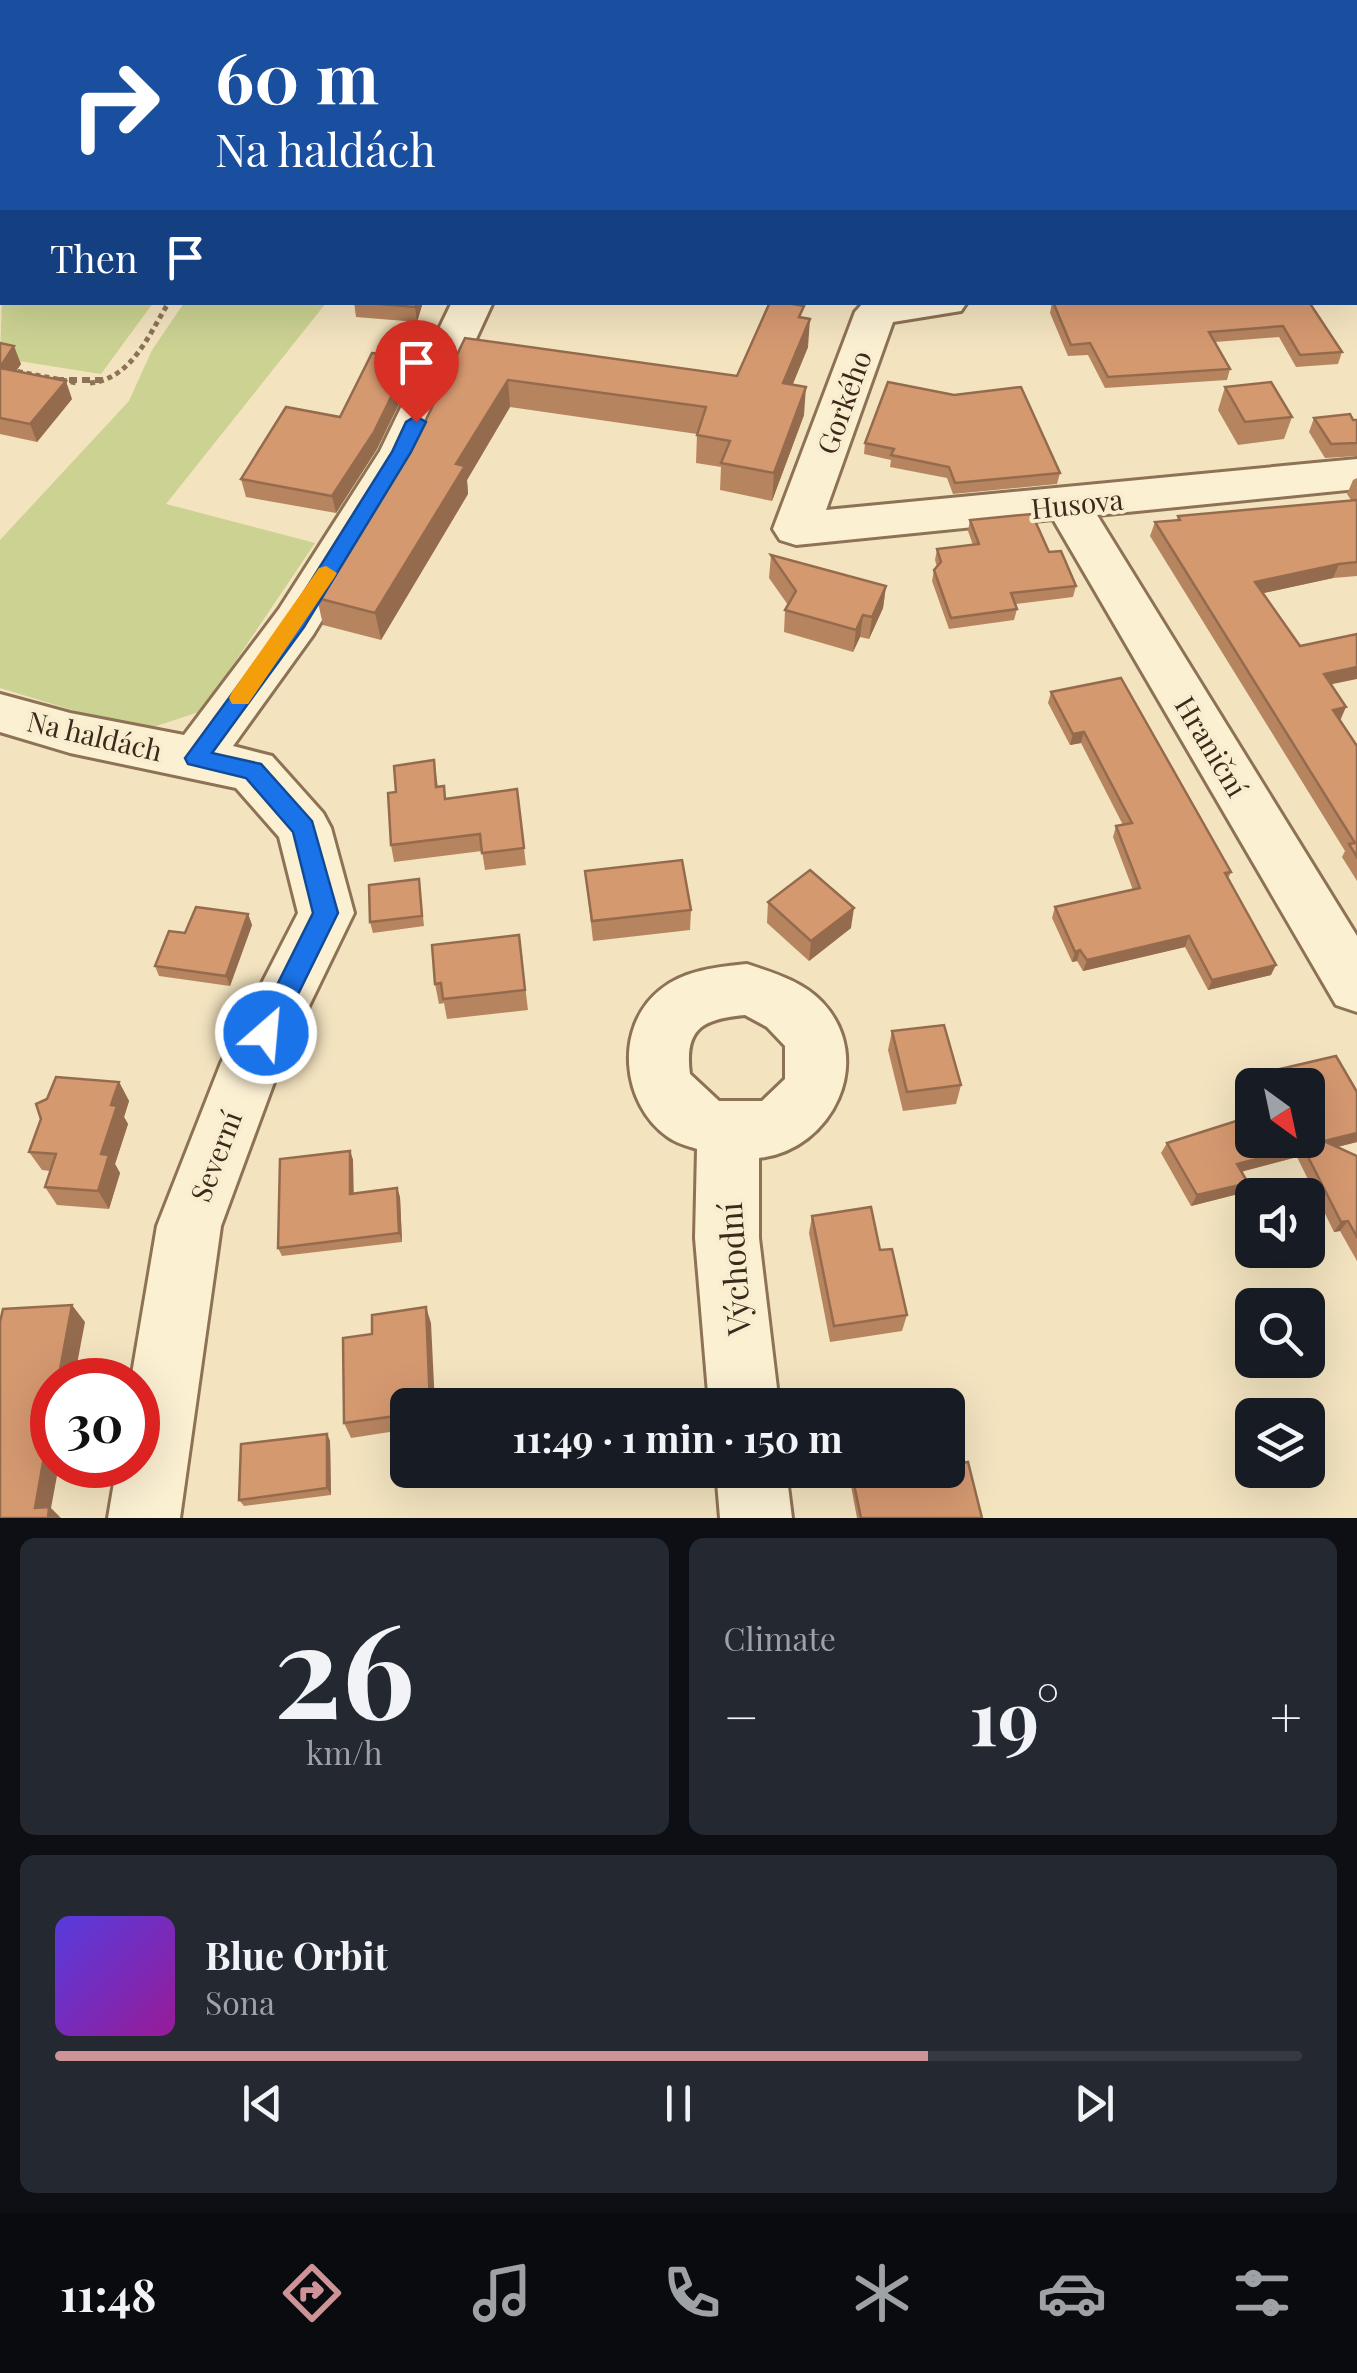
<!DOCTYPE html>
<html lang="en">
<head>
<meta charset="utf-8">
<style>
  :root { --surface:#171b24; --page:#242831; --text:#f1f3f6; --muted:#9ea1a6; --line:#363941; --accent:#ce9396 }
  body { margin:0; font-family:"Playfair Display",serif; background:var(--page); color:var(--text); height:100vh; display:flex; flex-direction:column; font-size:38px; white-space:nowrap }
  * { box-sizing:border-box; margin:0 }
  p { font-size:32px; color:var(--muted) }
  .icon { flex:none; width:55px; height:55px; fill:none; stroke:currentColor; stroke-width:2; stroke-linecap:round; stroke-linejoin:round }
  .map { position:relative; height:1518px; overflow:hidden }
  .side { display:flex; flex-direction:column; gap:20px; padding:20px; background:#0d0f14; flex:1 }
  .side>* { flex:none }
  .banner { position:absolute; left:0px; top:0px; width:1358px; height:305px; box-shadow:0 10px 40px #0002; background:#1a4fa0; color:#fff; overflow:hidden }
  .needle { width:65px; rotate:147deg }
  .controls { position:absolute; left:1235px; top:1068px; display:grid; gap:20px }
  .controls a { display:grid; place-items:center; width:90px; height:90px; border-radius:15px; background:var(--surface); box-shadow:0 10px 40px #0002; font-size:50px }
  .speed { position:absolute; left:30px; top:1358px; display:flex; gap:20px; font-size:50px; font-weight:700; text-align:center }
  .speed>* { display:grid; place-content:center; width:130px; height:130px; border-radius:50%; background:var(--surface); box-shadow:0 10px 40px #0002; line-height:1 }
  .speed .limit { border:15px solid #d22; background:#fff; color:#111 }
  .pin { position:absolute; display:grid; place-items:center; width:85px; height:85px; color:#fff; margin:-102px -42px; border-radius:50% 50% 50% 0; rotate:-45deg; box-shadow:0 0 10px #0007 }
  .pin .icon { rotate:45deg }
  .me { position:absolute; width:110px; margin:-55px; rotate:27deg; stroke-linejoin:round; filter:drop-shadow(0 0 8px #0008) }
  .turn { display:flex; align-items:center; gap:35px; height:210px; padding:0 50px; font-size:45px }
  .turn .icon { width:130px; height:130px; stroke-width:2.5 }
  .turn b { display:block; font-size:70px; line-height:85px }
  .then { display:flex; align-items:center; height:95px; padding:0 50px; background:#0003; gap:20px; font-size:38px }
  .big { font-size:75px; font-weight:700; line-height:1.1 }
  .side .card { flex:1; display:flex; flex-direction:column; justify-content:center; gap:15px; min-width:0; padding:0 35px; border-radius:15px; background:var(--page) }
  .side .dial { align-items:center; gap:0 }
  .dial b { font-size:130px; line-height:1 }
  .song { display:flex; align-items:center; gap:30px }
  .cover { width:120px; height:120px; border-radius:15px; background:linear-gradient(135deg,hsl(250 70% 55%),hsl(300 70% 35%)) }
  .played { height:10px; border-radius:5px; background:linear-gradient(90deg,var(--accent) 70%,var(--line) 70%) }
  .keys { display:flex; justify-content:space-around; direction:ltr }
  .heat { display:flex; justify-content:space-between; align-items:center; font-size:55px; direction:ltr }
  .side .tiles { flex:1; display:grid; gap:20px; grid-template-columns:1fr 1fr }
  .card:last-child { grid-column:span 2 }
  .trip { position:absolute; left:390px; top:1388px; width:575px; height:100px; border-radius:15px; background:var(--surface); box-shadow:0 10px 40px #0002; font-weight:700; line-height:100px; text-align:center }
  .tab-bar { display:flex; height:160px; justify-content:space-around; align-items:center; background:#090b0e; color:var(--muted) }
  .tab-bar .icon { width:70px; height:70px }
  .tab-bar .on { color:var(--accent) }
  .tab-bar b { font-size:45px; color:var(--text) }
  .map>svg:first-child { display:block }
</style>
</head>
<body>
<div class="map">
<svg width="1357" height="1518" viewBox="0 0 1357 1518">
  <rect width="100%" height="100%" fill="#f3e3bf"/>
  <g fill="#cbd292">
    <polygon points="2,301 2,302 153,303 101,374 0,358"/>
    <polygon points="184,303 326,303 166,504 315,543 202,711 141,731 0,688 0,540 129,401 152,350"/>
  </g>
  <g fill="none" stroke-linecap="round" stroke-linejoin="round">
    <g stroke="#8d7255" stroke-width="6">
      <g id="minor">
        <polygon points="1153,0 1188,0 1190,2 1155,2"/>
        <polygon points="1355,113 1357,114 1357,136 1355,135"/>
        <rect x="1355" y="253" width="2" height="24"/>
        <polygon points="452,302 493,302 424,452 313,635 233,746 272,756 323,813 331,828 354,913 280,1066 221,1226 180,1518 108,1518 117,1465 138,1465 138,1380 131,1380 157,1226 221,1063 298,913 279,837 236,788 70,753 0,732 0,694 70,713 184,735 279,609 380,451"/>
        <polygon points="864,302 967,302 961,311 893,322 826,510 1357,459 1357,489 1097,515 1357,936 1357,1012 1336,1005 1053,519 796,545 780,540 773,529 855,312"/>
        <path d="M747,964C773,973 802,981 822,1002C876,1059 833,1150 759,1158V1238L779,1405H709L695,1238L697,1149C688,1146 676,1143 668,1137C621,1104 614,1027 660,990C684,970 718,967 747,964ZM745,1015L767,1027L785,1046V1079L762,1101H719L690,1074C684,1028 703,1019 745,1015Z"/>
        <polygon points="716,1470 786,1470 792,1518 720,1518"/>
      </g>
    </g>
    <g stroke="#8d7255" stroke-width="5" stroke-dasharray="5 4" stroke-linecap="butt">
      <polyline points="0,368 77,383"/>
      <path d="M90,383C132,379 149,334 169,302"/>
    </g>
    <polyline stroke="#8d7255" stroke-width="6" stroke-dasharray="8 5" stroke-linecap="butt" points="56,380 105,380"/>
    <use href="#minor" fill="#fcf0d3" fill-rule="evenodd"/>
  </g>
  <g fill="#b78460">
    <polygon points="480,0 578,0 577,2 481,2"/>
    <polygon points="1357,8 1357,104 1355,102 1355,9"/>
    <polygon points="354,302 423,302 417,322 356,317"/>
    <polygon points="1052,302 1309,302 1342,352 1338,364 1296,367 1279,337 1215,342 1230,369 1227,380 1105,388 1088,355 1068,356 1050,313"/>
    <polygon points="803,318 808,347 792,385 804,415 772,501 720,490 721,467 696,463 697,434 510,407 467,480 468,494 381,640 323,625 317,598 423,426 465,338 737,376"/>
    <polygon points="0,343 21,364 16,371 72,399 37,442 0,434"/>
    <polygon points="410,358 413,375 377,449 336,513 246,497 241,479 340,417"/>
    <polygon points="1225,387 1292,417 1284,439 1238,445 1218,410"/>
    <polygon points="1314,418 1357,420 1357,456 1325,458 1309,432"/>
    <polygon points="865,443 1060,473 1057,484 953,494 947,478 890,467 891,460 864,454"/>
    <polygon points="1357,478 1357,576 1333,578 1263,593 1300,646 1332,685 1340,720 1357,746 1357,881 1342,857 1345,851 1150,536 1155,522 1177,520 1178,516 1351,500 1347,494 1353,480"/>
    <polygon points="970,520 1049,552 1076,586 1073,597 1015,604 1017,609 1014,620 949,629 932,581 934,570 937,567 935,560 937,549 973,545 968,531"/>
    <polygon points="771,555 886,586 883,608 869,639 860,637 853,652 784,632 785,610 788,605 769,578"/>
    <polygon points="1051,692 1231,872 1228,879 1271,975 1208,990 1185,947 1083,971 1077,961 1072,962 1052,918 1055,907 1133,890 1113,837 1116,826 1123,825 1081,743 1070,745 1048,703"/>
    <polygon points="434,760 438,787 446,799 517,789 526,865 485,870 482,851 394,862 391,845 396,792"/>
    <polygon points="585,871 691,910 690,930 593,941"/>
    <polygon points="419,879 424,926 373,933 370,922"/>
    <polygon points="768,902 851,928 809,961 767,923"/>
    <polygon points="248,914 252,925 230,986 159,976 155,966 185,933"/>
    <polygon points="519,935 528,1010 447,1019 444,1003 439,1004 435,984"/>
    <polygon points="892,1031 961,1085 956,1104 903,1111 888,1050"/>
    <polygon points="1336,1056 1357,1092 1357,1142 1337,1147 1357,1156 1357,1261 1340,1231 1334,1232 1297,1157 1241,1172 1248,1183 1242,1193 1191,1206 1161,1153 1167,1143 1252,1116 1252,1140 1308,1140 1308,1085 1257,1084 1263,1073"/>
    <polygon points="119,1082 129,1101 124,1117 128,1124 115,1164 120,1173 109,1209 57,1205 45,1187 50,1171 42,1170 29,1152"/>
    <polygon points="350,1151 353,1160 353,1194 397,1188 400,1197 402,1242 282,1256 278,1248"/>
    <polygon points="812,1216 880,1250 907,1315 902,1331 830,1342 809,1233"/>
    <polygon points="431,1323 408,1405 408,1446 402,1447 396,1431 351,1438 344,1423 372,1334"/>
    <polygon points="327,1434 330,1441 331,1495 244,1506 239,1500"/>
    <polygon points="848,1470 907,1470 982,1518 857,1518"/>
  </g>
  <g fill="#956b4e">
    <polygon points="417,302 423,302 417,322 415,307"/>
    <polygon points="810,319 808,347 782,411 783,383"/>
    <polygon points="14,346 21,364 6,386 0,367"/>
    <polygon points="410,358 413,375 377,449 336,513 332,496"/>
    <polygon points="508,380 510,407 467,480 468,494 381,640 375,613 456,464"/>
    <polygon points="66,381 72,399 37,442 30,424"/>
    <polygon points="806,387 804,415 772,501 774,473"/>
    <polygon points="1339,564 1333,578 1250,596 1255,582"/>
    <polygon points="886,586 883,608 869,639 872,617"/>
    <polygon points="863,615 860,637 853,652 856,630"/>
    <polygon points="1357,667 1357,679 1318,687 1324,674"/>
    <polygon points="1346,707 1340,721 1333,710"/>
    <polygon points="1084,732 1081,743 1070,745 1073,734"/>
    <polygon points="854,908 851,928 809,961 811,941"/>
    <polygon points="248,914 252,925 230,986 226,976"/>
    <polygon points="1189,936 1185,947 1083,971 1087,960"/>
    <polygon points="1080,950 1077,961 1072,962 1075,952"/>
    <polygon points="1276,965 1271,975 1208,990 1212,980"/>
    <polygon points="119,1082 129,1101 124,1117 128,1124 115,1164 120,1173 109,1209 98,1191 101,1154 111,1105"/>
    <polygon points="1357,1133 1357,1142 1317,1152 1324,1141"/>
    <polygon points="1303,1147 1297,1157 1231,1174 1237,1164"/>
    <polygon points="350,1151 353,1160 354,1203 350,1194"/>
    <polygon points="1248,1183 1242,1193 1191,1206 1197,1195"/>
    <polygon points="397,1188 400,1197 402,1242 399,1233"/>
    <polygon points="1348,1221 1340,1231 1334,1232 1341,1222"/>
    <polygon points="72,1305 85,1322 74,1380 58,1380"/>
    <polygon points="426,1307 431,1323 435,1405 430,1405"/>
    <polygon points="52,1411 52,1465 59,1465 51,1508 61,1518 45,1518 35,1508"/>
    <polygon points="327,1434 330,1441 331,1495 327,1488"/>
  </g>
  <g fill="#d59970" stroke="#956b4e" stroke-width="2.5">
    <polygon points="255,0 354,0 352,2 253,2"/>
    <polygon points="534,0 571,0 569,2"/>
    <polygon points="949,0 1150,0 1154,2 952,2"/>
    <polygon points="1357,8 1357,80 1355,79 1355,9"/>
    <polygon points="2,108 2,180 0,179 0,111"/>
    <polygon points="357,302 417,302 415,307"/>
    <polygon points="770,302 782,302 804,306 799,317 810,319 783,383 806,387 774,473 721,463 730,441 697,435 706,407 508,380 456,464 465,466 375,613 317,598 423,426 465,338 737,376"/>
    <polygon points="1053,302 1309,302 1342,352 1300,355 1283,326 1209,332 1230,369 1108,377 1090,343 1071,345"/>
    <polygon points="0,343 14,346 0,367"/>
    <polygon points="372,353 410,358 374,432 332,496 241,479 286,407 340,417"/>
    <polygon points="0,368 66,381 30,424 0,418"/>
    <polygon points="888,382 954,395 1021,387 1060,473 955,483 949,467 891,455 894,449 865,443"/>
    <polygon points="1271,382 1292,417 1245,422 1225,387"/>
    <polygon points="1350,414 1353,420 1357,420 1357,443 1331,444 1314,418"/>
    <polygon points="1357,500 1357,562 1339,564 1255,582 1300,646 1357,634 1357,667 1324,674 1346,707 1333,710 1357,746 1357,857 1349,844 1355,843 1155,522 1180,520 1178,516"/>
    <polygon points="1032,514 1049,552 1061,551 1076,586 1011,593 1017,609 951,618 934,570 941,562 937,549 979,544 970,520"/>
    <polygon points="771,555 886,586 872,617 863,615 856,630 785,610 796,591"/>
    <polygon points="1121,678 1231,872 1225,873 1276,965 1212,980 1189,936 1087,960 1080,950 1075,952 1055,907 1140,888 1116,826 1132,823 1084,732 1073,734 1051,692"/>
    <polygon points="434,760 436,787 444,786 445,799 517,789 524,848 482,853 480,834 391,845 388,793 396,792 394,766"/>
    <polygon points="682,860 691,910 592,921 585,871"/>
    <polygon points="810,870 854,908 811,941 768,902"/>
    <polygon points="419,879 422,916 370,922 369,885"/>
    <polygon points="196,907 248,914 226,976 155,966 169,931 185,933"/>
    <polygon points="519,935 525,990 443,999 441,983 435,984 432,945"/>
    <polygon points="944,1025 961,1085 907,1092 892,1031"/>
    <polygon points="1336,1056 1357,1092 1357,1133 1324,1141 1357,1156 1357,1237 1348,1221 1341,1222 1303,1147 1237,1164 1248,1183 1197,1195 1167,1143 1252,1116 1252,1140 1308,1140 1308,1085 1269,1085 1263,1073"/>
    <polygon points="56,1077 119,1082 111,1105 117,1106 101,1154 109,1155 98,1191 45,1187 56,1154 29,1152 41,1119 36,1104 47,1099"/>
    <polygon points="350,1151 350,1194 397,1188 399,1233 278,1248 280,1159"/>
    <polygon points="871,1207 880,1250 892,1249 907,1315 834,1326 812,1216"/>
    <polygon points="72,1305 58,1380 52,1380 52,1411 35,1508 49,1507 48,1518 0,1518 0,1322 3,1309"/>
    <polygon points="426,1307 430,1405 408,1405 408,1431 396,1433 396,1416 344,1423 343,1338 372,1334 372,1315"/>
    <polygon points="327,1434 327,1488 239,1500 241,1444"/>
    <polygon points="968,1462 982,1518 861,1518 851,1470 907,1470 908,1471 948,1470 948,1465"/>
  </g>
  <polygon fill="#1a73e8" stroke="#114b97" stroke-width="2.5" points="416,416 426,422 411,452 304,627 212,753 261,764 312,821 338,913 275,1041 266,1044 257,1041 253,1033 313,913 293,832 246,778 188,764 185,758 289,616 392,452 406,422"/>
  <polygon fill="#f59e0b" points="326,566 337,573 334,578 248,704 232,704 229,698 232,692 319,568"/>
  <g text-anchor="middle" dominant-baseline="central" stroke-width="8" stroke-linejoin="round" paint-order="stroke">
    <g font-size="28" fill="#3b2a1b" stroke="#f9edcf">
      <text transform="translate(843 402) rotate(-70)">Gorkého</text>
      <text transform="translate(1077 503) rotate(-6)">Husova</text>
      <text transform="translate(95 735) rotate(13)">Na haldách</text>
      <text transform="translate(1212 746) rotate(59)">Hraniční</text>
      <text transform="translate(215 1156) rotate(-69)">Severní</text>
    </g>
    <g font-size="32" fill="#3b2a1b" stroke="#f9edcf">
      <text transform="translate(733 1269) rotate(-94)">Východní</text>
    </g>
  </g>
</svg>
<div class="controls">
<a><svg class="needle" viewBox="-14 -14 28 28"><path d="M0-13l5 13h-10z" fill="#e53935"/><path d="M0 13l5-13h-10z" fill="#9ea1a6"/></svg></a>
<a><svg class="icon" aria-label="sound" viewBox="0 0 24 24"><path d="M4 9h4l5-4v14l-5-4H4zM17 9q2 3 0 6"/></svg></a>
<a><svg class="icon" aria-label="search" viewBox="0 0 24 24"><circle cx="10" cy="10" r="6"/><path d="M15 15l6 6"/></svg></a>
<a><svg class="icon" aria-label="layers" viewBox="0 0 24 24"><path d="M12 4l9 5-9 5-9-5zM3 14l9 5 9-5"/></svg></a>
</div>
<div class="speed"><div class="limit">30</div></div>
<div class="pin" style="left:416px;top:422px;background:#d93025"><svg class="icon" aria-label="arrive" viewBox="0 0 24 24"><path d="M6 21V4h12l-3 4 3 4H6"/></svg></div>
<svg class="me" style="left:266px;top:1033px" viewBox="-20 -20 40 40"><circle r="17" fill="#1a73e8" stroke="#fff" stroke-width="3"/><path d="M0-11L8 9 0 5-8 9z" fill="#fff"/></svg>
<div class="trip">11:49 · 1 min · 150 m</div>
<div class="banner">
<div class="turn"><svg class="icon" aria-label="right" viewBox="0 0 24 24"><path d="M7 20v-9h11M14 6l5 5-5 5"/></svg><div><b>60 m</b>Na haldách</div></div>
<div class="then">Then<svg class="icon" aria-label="arrive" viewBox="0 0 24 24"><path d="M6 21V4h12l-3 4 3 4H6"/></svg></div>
</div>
</div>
<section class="side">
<div class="tiles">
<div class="card dial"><b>26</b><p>km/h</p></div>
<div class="card"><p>Climate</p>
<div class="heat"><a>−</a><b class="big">19°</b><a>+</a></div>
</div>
<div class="card">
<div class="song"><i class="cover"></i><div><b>Blue Orbit</b><p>Sona</p></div></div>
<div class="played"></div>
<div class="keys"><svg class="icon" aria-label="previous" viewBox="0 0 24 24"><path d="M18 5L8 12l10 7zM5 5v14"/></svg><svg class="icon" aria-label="pause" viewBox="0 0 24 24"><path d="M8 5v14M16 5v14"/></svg><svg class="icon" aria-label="next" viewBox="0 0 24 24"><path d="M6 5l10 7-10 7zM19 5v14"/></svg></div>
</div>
</div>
</section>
<nav class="tab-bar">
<b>11:48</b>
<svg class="icon on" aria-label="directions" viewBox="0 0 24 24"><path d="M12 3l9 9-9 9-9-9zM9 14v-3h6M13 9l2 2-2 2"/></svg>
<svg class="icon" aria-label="music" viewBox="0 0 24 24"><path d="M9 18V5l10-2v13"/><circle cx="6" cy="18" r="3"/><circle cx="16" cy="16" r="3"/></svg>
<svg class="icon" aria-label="phone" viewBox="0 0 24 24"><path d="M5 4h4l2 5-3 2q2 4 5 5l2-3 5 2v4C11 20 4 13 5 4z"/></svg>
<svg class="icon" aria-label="climate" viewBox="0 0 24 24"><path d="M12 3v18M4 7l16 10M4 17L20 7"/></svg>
<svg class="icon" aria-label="car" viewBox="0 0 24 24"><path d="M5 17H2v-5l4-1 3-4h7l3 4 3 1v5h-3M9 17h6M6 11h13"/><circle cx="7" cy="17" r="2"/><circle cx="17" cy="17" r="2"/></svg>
<svg class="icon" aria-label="filters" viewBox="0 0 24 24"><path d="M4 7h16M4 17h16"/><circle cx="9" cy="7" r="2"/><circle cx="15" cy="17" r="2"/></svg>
</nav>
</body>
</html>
